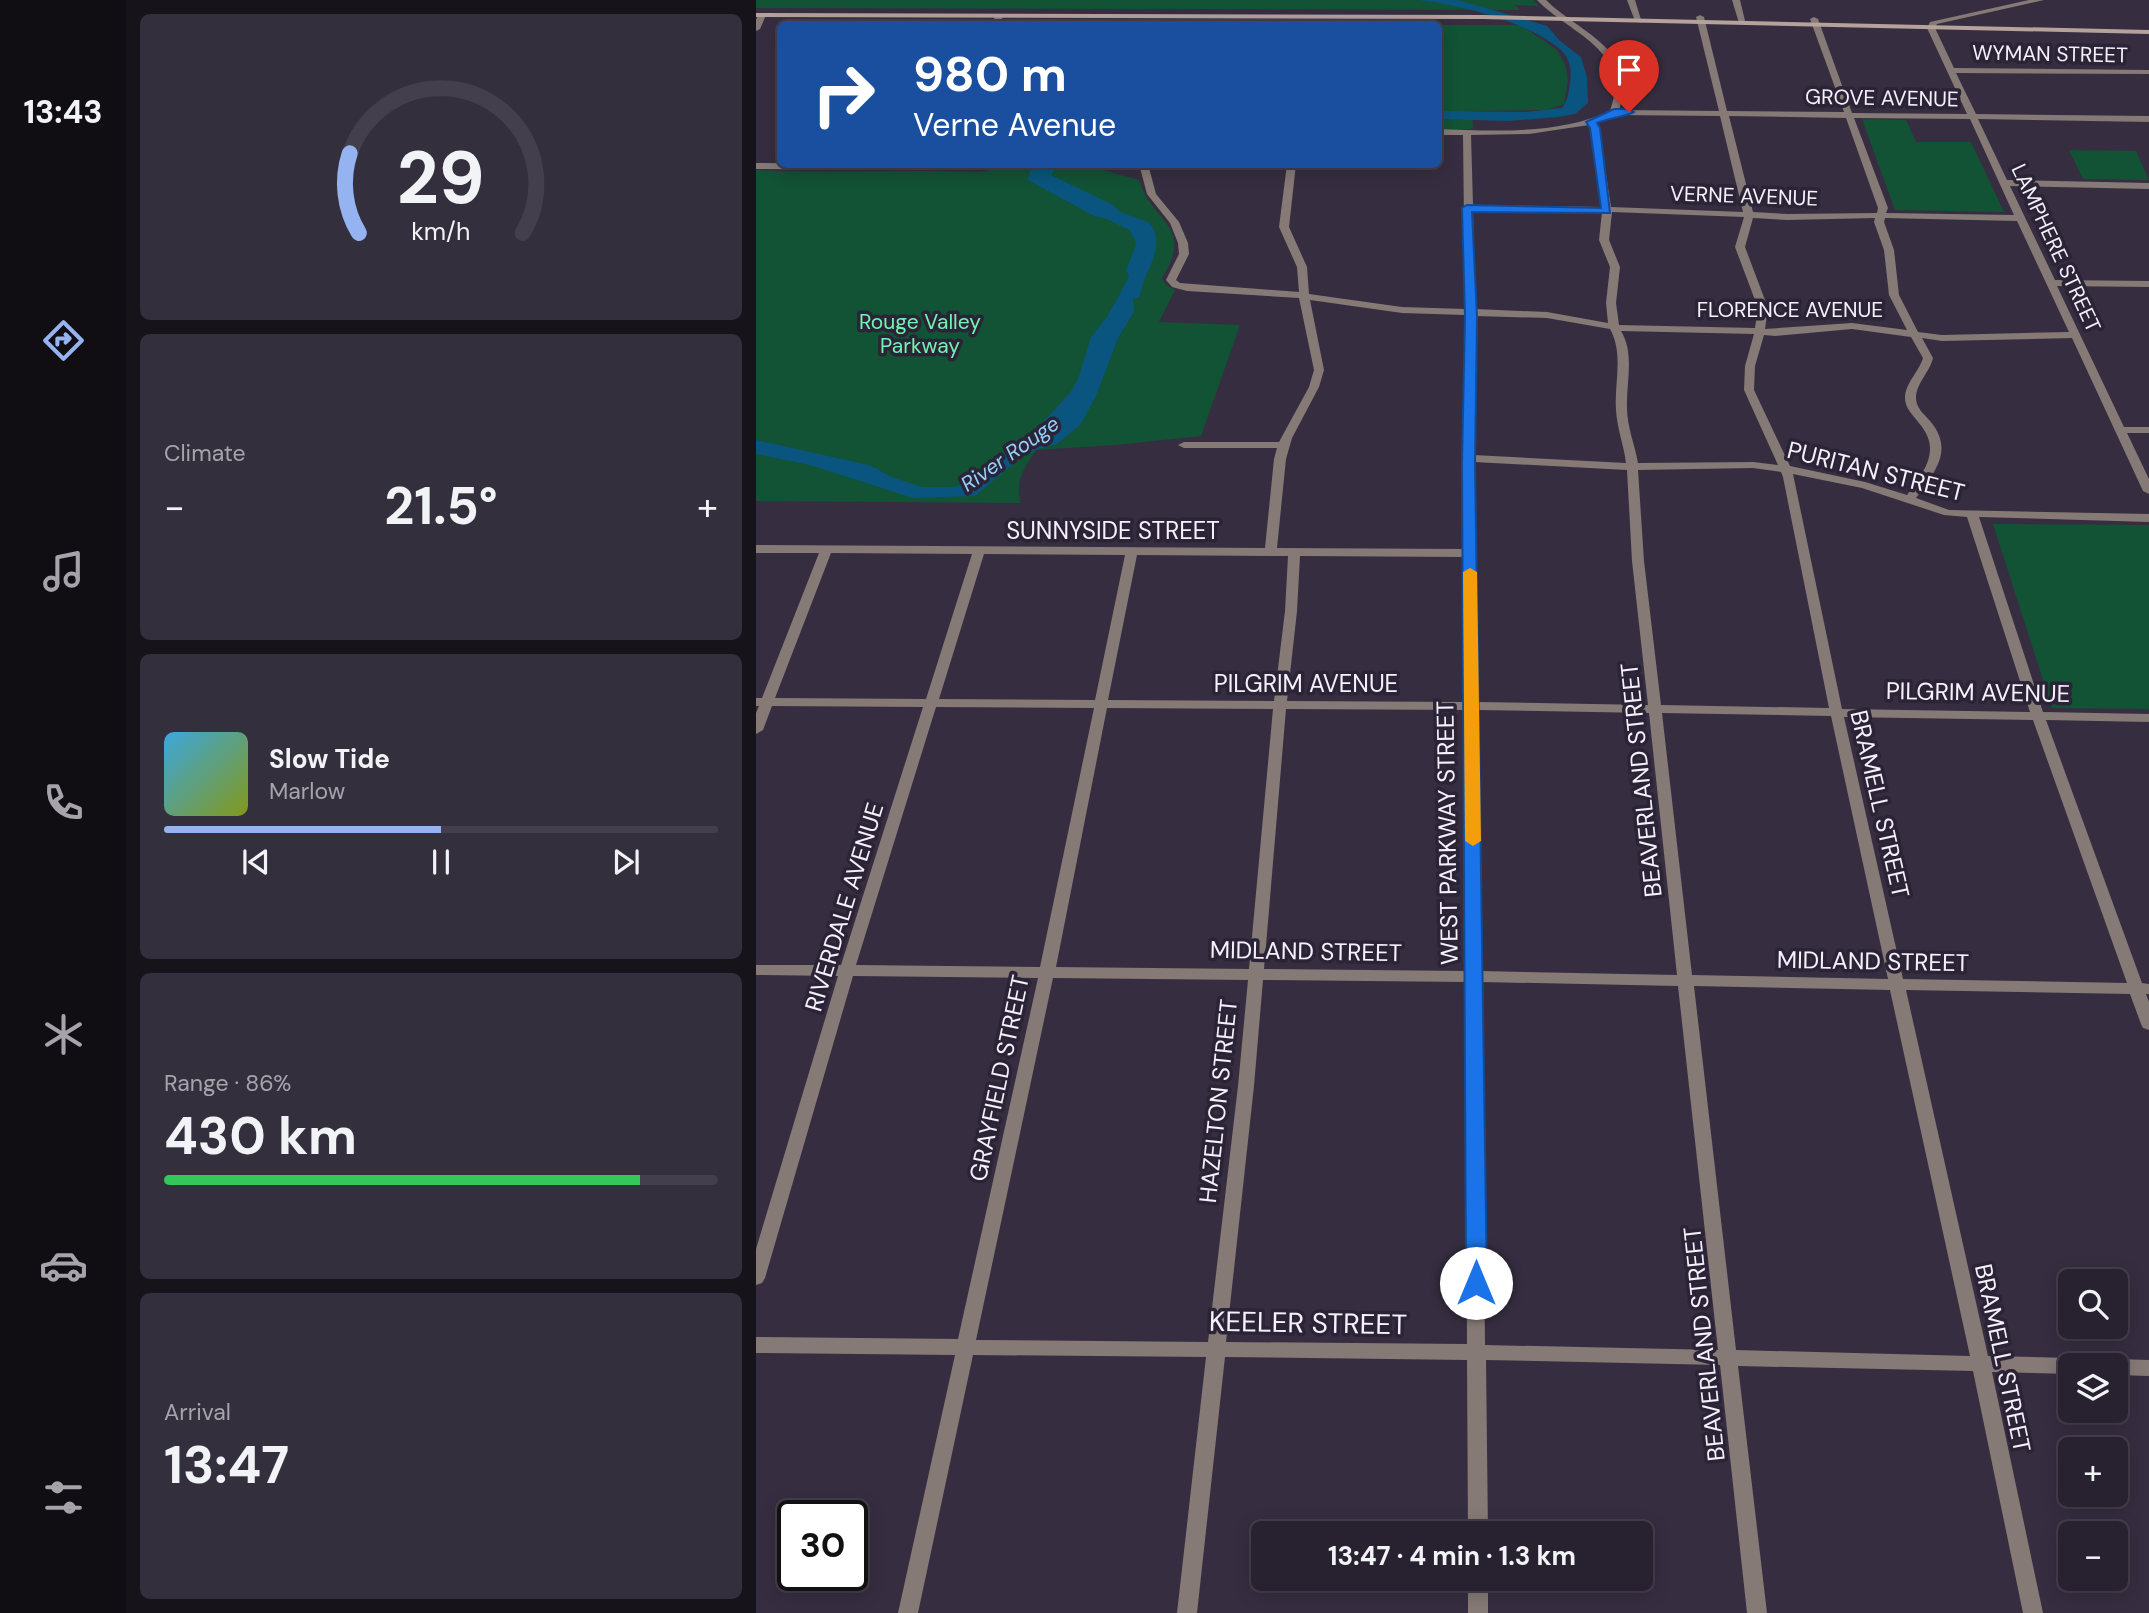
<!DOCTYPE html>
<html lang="en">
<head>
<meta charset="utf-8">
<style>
  :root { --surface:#282230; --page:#342f3c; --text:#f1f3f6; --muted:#a5a4ab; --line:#443f4c; --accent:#95b2f1 }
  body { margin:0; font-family:"DM Sans",sans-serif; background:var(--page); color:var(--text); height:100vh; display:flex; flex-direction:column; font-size:26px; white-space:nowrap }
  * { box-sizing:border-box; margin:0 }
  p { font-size:23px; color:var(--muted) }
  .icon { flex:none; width:38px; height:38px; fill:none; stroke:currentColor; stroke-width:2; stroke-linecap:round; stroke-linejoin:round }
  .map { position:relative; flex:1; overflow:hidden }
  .details { display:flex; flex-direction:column; gap:14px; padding:14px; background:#16131a; width:630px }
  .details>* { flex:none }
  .top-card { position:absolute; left:21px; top:21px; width:665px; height:147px; border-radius:10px; box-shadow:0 4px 18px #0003,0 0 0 2px var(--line); background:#1a4fa0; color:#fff; overflow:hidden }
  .controls { position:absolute; left:1302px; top:1269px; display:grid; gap:14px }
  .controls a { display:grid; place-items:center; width:70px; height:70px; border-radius:10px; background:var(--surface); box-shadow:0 4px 18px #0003,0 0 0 2px var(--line); font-size:35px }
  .speed { position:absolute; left:21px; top:1500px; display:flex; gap:14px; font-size:35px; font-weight:700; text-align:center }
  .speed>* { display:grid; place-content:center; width:91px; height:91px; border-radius:50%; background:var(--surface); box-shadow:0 4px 18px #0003,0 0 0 2px var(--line); line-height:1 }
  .speed .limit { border:4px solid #111; border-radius:10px; background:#fff; color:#111 }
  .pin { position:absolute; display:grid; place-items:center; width:60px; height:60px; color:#fff; margin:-72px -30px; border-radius:50% 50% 50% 0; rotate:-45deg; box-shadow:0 0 7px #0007 }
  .pin .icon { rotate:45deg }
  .me { position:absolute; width:77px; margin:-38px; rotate:0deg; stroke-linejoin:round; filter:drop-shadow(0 0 5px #0008) }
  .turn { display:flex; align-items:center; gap:24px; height:147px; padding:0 21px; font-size:32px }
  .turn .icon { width:91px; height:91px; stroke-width:2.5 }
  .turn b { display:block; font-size:49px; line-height:60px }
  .big { font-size:52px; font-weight:700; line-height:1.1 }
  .details .card { flex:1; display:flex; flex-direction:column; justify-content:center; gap:10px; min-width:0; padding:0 24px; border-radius:10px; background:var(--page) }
  .details .dial { align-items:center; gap:0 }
  .dial svg { height:182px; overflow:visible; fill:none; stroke:var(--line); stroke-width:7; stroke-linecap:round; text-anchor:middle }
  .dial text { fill:var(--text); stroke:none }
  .song { display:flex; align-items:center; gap:21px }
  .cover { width:84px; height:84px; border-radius:10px; background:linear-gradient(135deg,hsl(200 70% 55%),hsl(70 70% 35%)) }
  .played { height:7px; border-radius:4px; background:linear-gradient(90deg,var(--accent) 50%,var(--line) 50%) }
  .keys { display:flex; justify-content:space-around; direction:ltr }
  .heat { display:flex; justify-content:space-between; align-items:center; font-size:38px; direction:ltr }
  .charge { height:10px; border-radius:5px; background:linear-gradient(90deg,#34c759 86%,var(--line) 0) }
  .trip { position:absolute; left:495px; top:1521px; width:402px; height:70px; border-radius:10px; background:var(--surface); box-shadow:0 4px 18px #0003,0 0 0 2px var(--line); font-weight:700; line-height:70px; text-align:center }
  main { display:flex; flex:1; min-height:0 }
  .dock { display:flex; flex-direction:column; width:126px; justify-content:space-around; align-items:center; background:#100e13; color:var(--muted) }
  .dock .icon { width:49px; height:49px }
  .dock .active { color:var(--accent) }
  .dock b { font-size:32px; color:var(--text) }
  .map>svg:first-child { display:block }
</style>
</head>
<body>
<main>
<nav class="dock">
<b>13:43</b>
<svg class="icon active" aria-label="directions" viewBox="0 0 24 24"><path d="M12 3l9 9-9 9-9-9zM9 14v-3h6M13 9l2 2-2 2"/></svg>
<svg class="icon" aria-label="music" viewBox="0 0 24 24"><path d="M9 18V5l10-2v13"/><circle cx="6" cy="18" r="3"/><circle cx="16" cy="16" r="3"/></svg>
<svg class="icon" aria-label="phone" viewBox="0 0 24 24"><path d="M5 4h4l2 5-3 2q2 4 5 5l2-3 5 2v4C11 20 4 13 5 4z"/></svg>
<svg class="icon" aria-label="climate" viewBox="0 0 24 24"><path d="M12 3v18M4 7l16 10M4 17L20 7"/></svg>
<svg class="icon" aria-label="car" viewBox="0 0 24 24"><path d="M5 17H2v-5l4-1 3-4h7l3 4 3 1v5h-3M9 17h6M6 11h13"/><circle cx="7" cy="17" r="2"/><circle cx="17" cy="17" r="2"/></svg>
<svg class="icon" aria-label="filters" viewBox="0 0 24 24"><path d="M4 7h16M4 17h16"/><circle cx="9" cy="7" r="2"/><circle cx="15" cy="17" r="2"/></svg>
</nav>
<section class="details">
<div class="card dial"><svg viewBox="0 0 100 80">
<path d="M14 69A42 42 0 1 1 86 69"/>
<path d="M14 69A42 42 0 0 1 10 34" stroke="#95b2f1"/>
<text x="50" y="56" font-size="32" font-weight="700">29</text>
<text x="50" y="72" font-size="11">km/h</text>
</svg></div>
<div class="card"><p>Climate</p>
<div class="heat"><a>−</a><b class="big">21.5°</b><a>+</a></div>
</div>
<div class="card">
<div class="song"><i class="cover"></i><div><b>Slow Tide</b><p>Marlow</p></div></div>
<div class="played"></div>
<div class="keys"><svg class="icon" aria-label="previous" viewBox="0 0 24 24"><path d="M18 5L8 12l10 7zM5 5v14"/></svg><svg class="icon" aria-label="pause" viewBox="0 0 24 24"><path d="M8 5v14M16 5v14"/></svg><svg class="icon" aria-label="next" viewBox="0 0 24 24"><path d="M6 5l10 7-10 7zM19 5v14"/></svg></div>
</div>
<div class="card"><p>Range · 86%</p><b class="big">430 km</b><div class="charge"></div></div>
<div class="card"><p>Arrival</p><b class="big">13:47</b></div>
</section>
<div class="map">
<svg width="1393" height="1613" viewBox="0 0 1393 1613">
  <rect width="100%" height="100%" fill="#362e40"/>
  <g fill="#125235">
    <polygon points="0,0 777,0 783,6 759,5 764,10 756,10 0,8"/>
    <polygon points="683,25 765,25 801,50 809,64 812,81 808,104 790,110 716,111 717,129 683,129"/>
    <polygon points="1106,119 1150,120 1160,142 1215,142 1248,212 1139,210"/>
    <polygon points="1313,150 1380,151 1393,180 1327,179"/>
    <path d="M237,165H338L340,168L383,180C397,225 439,224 406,278L409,284L419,290L403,322L484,325L445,436L360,445L280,450C269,467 258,482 265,503L0,501V170C74,174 148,169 222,172L231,171Z"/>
    <polygon points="1237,524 1393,525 1393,709 1296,708"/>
  </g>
  <g fill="#0a557f">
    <path d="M661,0H702L791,26L804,41L825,57L831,77L832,103L819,114L802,117L752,121L683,119V111L770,112L806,108C812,100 813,92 814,82C816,73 814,59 807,52C777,23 703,4 661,0Z"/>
    <path d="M283,164L302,165L295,175L357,205L364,212L392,222C409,238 396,263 388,280C386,285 386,291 383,297L377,299L378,312L362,338L340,396L325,424L301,444L280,450L264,458L219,496L157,498L54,465L0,454V440L108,464L120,468L133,476L166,487H198L222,478L224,467L276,434L314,393L322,379L335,337L351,317L373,277L370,270L379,248L380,242L373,230L351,219L338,216L272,180L274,171Z"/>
  </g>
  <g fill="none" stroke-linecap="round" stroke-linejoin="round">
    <g fill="#857a76" fill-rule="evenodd">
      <path d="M781,0H790C823,33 884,49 863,110L963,111L940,17L944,15L948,17L971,111L1088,112L1054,19L1058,17L1062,19L1096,113L1211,114L1171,28L1174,22L1273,0H1288L1181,24L1179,28L1198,68L1393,70V74L1200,73L1220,114L1393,116V122L1222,119L1251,180L1393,183V189L1254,186L1299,280L1393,281V287L1301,286L1368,427H1393V433H1371L1393,479V494L1387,491L1316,338L1186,341L1166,338L1177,358C1174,372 1160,383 1160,398C1160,408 1168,414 1174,421C1199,450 1178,473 1160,498L1193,510L1393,514V522L1223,517L1287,712L1393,714V722L1290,720L1386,983L1393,984V994H1390L1393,1002V1030L1387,1028L1385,1024L1374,994L1150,990L1232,1356L1314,1358L1321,1361L1323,1365H1314V1374L1236,1372L1287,1613H1267L1217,1371L982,1366L1011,1613H991L964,1365L730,1360L732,1533H712L711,1360L469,1357L441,1613H421L450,1357L217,1355L162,1613H142L199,1355L0,1353V1337L202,1339L282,978L97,976L9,1278L6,1283L0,1285V1249L82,976L0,975V965H85L167,707L16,706L7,730L0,734V713L3,706H0V698H6L63,553H0V545L509,548L518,459L521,448H428L422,445L428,442H523L553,387L558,370L543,298L431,291L416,287L410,280L423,254L422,243L414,223L391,194L383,164H392L400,194L423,222L432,243L433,254L420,280L424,283L543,292L541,267L523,227L531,164H540L533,227L551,267L553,294L646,307L709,309L707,135H682V129C738,131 802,135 854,111C876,49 815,35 781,0ZM859,115L964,116L987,212L855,207L843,128L840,123ZM973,116L1090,118L1122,208L1121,213L1031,214L997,212ZM1098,118L1214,119L1258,215L1130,213L1132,208ZM833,125L845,207L717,205L715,135L773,134ZM717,211L846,212L843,240L854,267L850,303L852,323L791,312L719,309ZM856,212L988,217L979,247L1002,308L999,328L863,325L860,303L864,267L853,240ZM997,218L1031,220L1119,218L1118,222L1128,250L1133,295L1151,330L1096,323L1009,329L1012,308L989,247ZM1129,218L1261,221L1313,332L1186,335L1162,332L1143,295L1138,250L1128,222ZM554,300L646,313L709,315L707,549L521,548L530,459L536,438L563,387L568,370ZM719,316L791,318L854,329C868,354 858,383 860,410C861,428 868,446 870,463L718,455ZM1096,329L1155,337L1167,358C1163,372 1149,383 1149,398C1149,408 1157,415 1162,422C1187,450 1168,471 1151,495L1109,482L1034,466L998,390L999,366L1008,335L1019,336ZM865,331L998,334L989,366L988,390L1022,465L997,462L882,463C879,445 871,427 871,408C870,383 879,354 865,331ZM718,462L871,470L876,561L892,705L721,702ZM997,468L1025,472L1027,477L1073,708L905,705L888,561L882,470ZM1037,474L1106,488L1188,515L1211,517L1274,712L1086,709ZM75,553L216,554L170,699L19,698ZM228,554L369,555L339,700L183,699ZM381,555L532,556L529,611L518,701L352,700ZM544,556L707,557L708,702L531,701L541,611ZM180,707L338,708L284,967L100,965ZM351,708L517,709L493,969L300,967ZM530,709L708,710L709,971L508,969ZM721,710L893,713L921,975L724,971ZM906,713L1075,716L1132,979L936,975ZM1088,717L1277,720L1371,983L1147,979ZM297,978L492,980L482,1086L452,1342L220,1340ZM507,980L709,982L711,1344L470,1342L498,1086ZM725,982L922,986L962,1350L729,1345ZM938,986L1134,990L1214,1356L980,1350Z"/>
      <polygon points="871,0 879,0 886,23 879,21"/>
      <polygon points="976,0 984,0 990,25 983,23"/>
      <polygon points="3,13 10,15 4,29 0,31 0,20"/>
      <polygon points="243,14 247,16 244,24 236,24 239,16"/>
      <polygon points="0,163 126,164 129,167 125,170 0,169"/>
      <polygon points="1360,1359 1393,1360 1393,1376 1360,1375 1360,1365 1352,1365 1353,1362"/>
      <rect x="712" y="1578" width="20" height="35"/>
    </g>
    <polygon fill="#b4a29b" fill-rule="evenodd" points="0,13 727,15 1393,30 1393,34 727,19 0,17"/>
  </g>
  <path fill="#1a73e8" stroke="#114b97" stroke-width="2" d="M858,109H873L878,112C872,116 852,118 841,123L844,128L854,213L716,212L721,317L719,464L731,1283L728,1289L720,1291L713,1289L710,1283L706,464L709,317L706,208L711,205L845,208L834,128L830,122Z"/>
  <polygon fill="#f59e0b" points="714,568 721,572 725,841 717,846 709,841 707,572"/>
  <g text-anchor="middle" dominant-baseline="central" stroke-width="7" stroke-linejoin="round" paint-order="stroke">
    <g font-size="21" fill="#f5f0fc" stroke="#2b2436">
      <text transform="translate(1294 54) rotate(1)">WYMAN STREET</text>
      <text transform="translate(1126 98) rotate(1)">GROVE AVENUE</text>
      <text transform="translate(988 196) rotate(2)">VERNE AVENUE</text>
      <text transform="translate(1300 248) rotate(65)">LAMPHERE STREET</text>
      <text x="1034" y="310">FLORENCE AVENUE</text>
    </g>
    <g font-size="21" fill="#72f4b2" stroke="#2b2436">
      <text x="164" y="322">Rouge Valley<tspan x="164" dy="24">Parkway</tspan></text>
    </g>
    <g font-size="21" font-style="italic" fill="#93d1fe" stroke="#2b2436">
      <text transform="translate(254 454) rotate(-35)">River Rouge</text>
    </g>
    <g font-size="24" fill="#f5f0fc" stroke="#2b2436">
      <text transform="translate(1120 471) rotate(14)">PURITAN STREET</text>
      <text x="357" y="530">SUNNYSIDE STREET</text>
      <text x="550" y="683">PILGRIM AVENUE</text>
      <text transform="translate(1222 692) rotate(1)">PILGRIM AVENUE</text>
      <text transform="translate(885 780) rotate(-96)">BEAVERLAND STREET</text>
      <text transform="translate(1124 804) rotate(77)">BRAMELL STREET</text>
      <text transform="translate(691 833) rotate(-91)">WEST PARKWAY STREET</text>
      <text transform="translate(88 907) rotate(-73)">RIVERDALE AVENUE</text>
      <text transform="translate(550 951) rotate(1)">MIDLAND STREET</text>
      <text transform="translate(1117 961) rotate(1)">MIDLAND STREET</text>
      <text transform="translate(243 1078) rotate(-78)">GRAYFIELD STREET</text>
      <text transform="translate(462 1101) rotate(-84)">HAZELTON STREET</text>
      <text transform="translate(948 1344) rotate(-96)">BEAVERLAND STREET</text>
      <text transform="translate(1247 1358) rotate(78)">BRAMELL STREET</text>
    </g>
    <g font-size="28" fill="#f5f0fc" stroke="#2b2436">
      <text transform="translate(552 1323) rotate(1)">KEELER STREET</text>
    </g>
  </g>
</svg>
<div class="controls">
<a><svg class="icon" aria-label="search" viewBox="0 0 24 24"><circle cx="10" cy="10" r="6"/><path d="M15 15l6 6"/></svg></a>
<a><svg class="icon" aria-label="layers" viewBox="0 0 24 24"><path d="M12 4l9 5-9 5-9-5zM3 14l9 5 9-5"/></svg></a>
<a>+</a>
<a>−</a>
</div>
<div class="speed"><div class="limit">30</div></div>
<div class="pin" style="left:873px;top:112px;background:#d93025"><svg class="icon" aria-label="arrive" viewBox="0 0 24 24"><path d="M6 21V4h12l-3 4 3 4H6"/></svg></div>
<svg class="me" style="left:720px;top:1283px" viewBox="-20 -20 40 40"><circle r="19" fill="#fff"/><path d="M0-13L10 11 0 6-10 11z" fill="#1a73e8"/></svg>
<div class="trip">13:47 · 4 min · 1.3 km</div>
<div class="top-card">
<div class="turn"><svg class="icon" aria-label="right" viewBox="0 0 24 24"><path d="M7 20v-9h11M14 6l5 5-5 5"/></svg><div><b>980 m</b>Verne Avenue</div></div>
</div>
</div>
</main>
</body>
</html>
